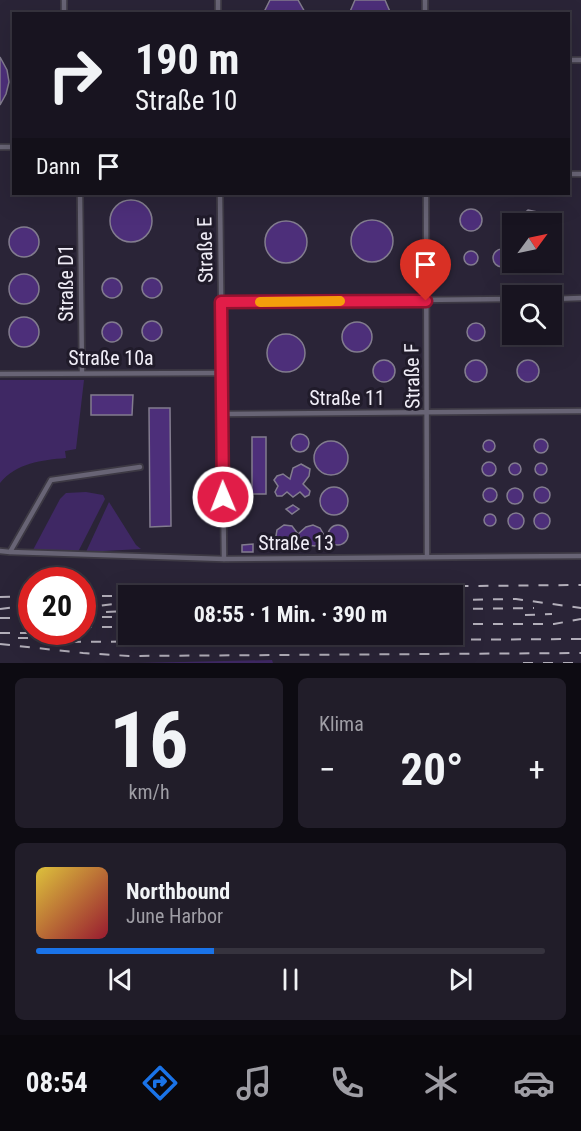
<!DOCTYPE html>
<html lang="de">
<head>
<meta charset="utf-8">
<style>
  :root { --surface:#181420; --page:#211d29; --text:#f1f3f6; --muted:#9f9ea5; --line:#36333e; --accent:#1a73e8 }
  body { margin:0; font-family:"Roboto Condensed",sans-serif; background:var(--page); color:var(--text); height:100vh; display:flex; flex-direction:column; font-size:22px; white-space:nowrap }
  * { box-sizing:border-box; margin:0 }
  p { font-size:20px; color:var(--muted) }
  .icon { flex:none; width:33px; height:33px; fill:none; stroke:currentColor; stroke-width:2; stroke-linecap:round; stroke-linejoin:round }
  .map { position:relative; height:663px; overflow:hidden }
  .side { display:flex; flex-direction:column; gap:15px; padding:15px; background:#0d0b12; flex:1 }
  .side>* { flex:none }
  .hud { position:absolute; left:12px; top:12px; width:558px; height:183px; border-radius:0px; box-shadow:0 6px 24px #0002,0 0 0 2px var(--line); background:#181420; color:var(--text); overflow:hidden }
  .needle { width:39px; rotate:57deg }
  .buttons { position:absolute; left:502px; top:213px; display:grid; gap:12px }
  .buttons a { display:grid; place-items:center; width:60px; height:60px; border-radius:0px; background:var(--surface); box-shadow:0 6px 24px #0002,0 0 0 2px var(--line); font-size:30px }
  .speed { position:absolute; left:18px; top:567px; display:flex; gap:12px; font-size:30px; font-weight:700; text-align:center }
  .speed>* { display:grid; place-content:center; width:78px; height:78px; border-radius:50%; background:var(--surface); box-shadow:0 6px 24px #0002,0 0 0 2px var(--line); line-height:1 }
  .speed .limit { border:9px solid #d22; background:#fff; color:#111 }
  .pin { position:absolute; display:grid; place-items:center; width:51px; height:51px; color:#fff; margin:-62px -26px; border-radius:50% 50% 50% 0; rotate:-45deg; box-shadow:0 0 6px #0007 }
  .pin .icon { rotate:45deg }
  .me { position:absolute; width:66px; margin:-33px; rotate:359deg; stroke-linejoin:round; filter:drop-shadow(0 0 4px #0008) }
  .turn { display:flex; align-items:center; gap:21px; height:126px; padding:0 24px; font-size:27px }
  .turn .icon { width:78px; height:78px; stroke-width:2.5 }
  .turn b { display:block; font-size:42px; line-height:51px }
  .then { display:flex; align-items:center; height:57px; padding:0 24px; background:#0003; gap:12px; font-size:22px }
  .big { font-size:45px; font-weight:700; line-height:1.1 }
  .side .widget { flex:1; display:flex; flex-direction:column; justify-content:center; gap:9px; min-width:0; padding:0 21px; border-radius:9px; background:var(--page) }
  .side .dial { align-items:center; gap:0 }
  .dial b { font-size:78px; line-height:1 }
  .song { display:flex; align-items:center; gap:18px }
  .cover { width:72px; height:72px; border-radius:9px; background:linear-gradient(135deg,hsl(50 70% 55%),hsl(350 70% 35%)) }
  .played { height:6px; border-radius:3px; background:linear-gradient(90deg,var(--accent) 35%,var(--line) 35%) }
  .keys { display:flex; justify-content:space-around; direction:ltr }
  .heat { display:flex; justify-content:space-between; align-items:center; font-size:33px; direction:ltr }
  .side .tiles { flex:1; display:grid; gap:15px; grid-template-columns:1fr 1fr }
  .widget:last-child { grid-column:span 2 }
  .trip { position:absolute; left:118px; top:585px; width:345px; height:60px; border-radius:0px; background:var(--surface); box-shadow:0 6px 24px #0002,0 0 0 2px var(--line); font-weight:700; line-height:60px; text-align:center }
  .menu { display:flex; height:96px; justify-content:space-around; align-items:center; background:#0a080d; color:var(--muted) }
  .menu .icon { width:42px; height:42px }
  .menu .on { color:var(--accent) }
  .menu b { font-size:27px; color:var(--text) }
  .map>svg:first-child { display:block }
</style>
</head>
<body>
<div class="map">
<svg width="581" height="663" viewBox="0 0 581 663">
  <rect width="100%" height="100%" fill="#201b2a"/>
  <path fill="#2a2437" fill-rule="evenodd" d="M0,0H581V663H0ZM14,14H568V194H14ZM513,224H552V262H513ZM513,296H552V334H513ZM32,580H82V632H32ZM129,596H453V634H129Z"/>
  <g fill="#3f2864">
    <path d="M0,380H84L76,449L65,451L66,458C42,460 16,463 0,483Z"/>
    <polygon points="86,492 103,495 105,499 78,552 33,550 60,499 66,493"/>
    <polygon points="109,502 136,545 141,549 86,552"/>
    <polygon points="272,660 273,663 137,663"/>
  </g>
  <g fill="#4d2f7a" stroke="#827c8e" stroke-width="1.5">
    <polygon points="270,0 298,0 306,14 263,14"/>
    <polygon points="355,0 385,0 391,14 349,14"/>
    <polygon points="0,57 7,70 9,82 6,94 0,105"/>
    <circle cx="131" cy="221" r="21"/>
    <circle cx="471" cy="220" r="11"/>
    <polygon points="528,210 537,212 540,217 540,224 523,224 522,215"/>
    <circle cx="372" cy="241" r="21"/>
    <circle cx="286" cy="242" r="21"/>
    <circle cx="24" cy="242" r="15"/>
    <circle cx="502" cy="258" r="9"/>
    <circle cx="471" cy="258" r="7"/>
    <circle cx="24" cy="289" r="15"/>
    <circle cx="112" cy="288" r="10"/>
    <circle cx="152" cy="288" r="10"/>
    <circle cx="24" cy="332" r="15"/>
    <circle cx="152" cy="331" r="10"/>
    <circle cx="112" cy="332" r="10"/>
    <circle cx="357" cy="337" r="15"/>
    <circle cx="476" cy="332" r="9"/>
    <circle cx="286" cy="353" r="19"/>
    <polygon points="514,334 540,334 527,341"/>
    <circle cx="384" cy="371" r="11"/>
    <circle cx="476" cy="371" r="11"/>
    <circle cx="528" cy="371" r="11"/>
    <polygon points="91,395 133,395 132,415 91,415"/>
    <polygon points="149,408 170,408 171,526 150,527"/>
    <circle cx="300" cy="443" r="9"/>
    <rect x="252" y="437" width="14" height="57"/>
    <circle cx="541" cy="446" r="7"/>
    <circle cx="489" cy="446" r="6"/>
    <circle cx="331" cy="458" r="17"/>
    <circle cx="489" cy="469" r="7"/>
    <circle cx="515" cy="469" r="6"/>
    <circle cx="541" cy="469" r="6"/>
    <polygon points="301,464 310,469 309,476 303,484 310,491 309,495 305,497 300,492 293,497 287,492 282,496 277,496 275,492 278,486 274,480 277,476 283,474 290,479 293,468"/>
    <circle cx="334" cy="501" r="14"/>
    <circle cx="542" cy="495" r="8"/>
    <circle cx="515" cy="496" r="8"/>
    <circle cx="490" cy="495" r="7"/>
    <polygon points="293,505 299,509 292,514 286,509"/>
    <circle cx="542" cy="521" r="8"/>
    <circle cx="516" cy="521" r="8"/>
    <circle cx="490" cy="520" r="6"/>
    <circle cx="338" cy="535" r="10"/>
    <polygon points="284,525 292,526 298,534 306,527 313,525 320,528 324,535 321,542 315,546 307,545 300,537 293,544 285,546 279,544 276,536 277,530"/>
    <polygon points="253,544 253,552 242,552 242,545"/>
  </g>
  <g fill="none" stroke-linecap="round" stroke-linejoin="round">
    <g stroke="#3d3944" stroke-width="8">
      <g id="lane">
        <polyline points="64,0 64,14"/>
        <polyline points="218,14 218,0"/>
        <polyline points="425,14 425,0"/>
        <polyline points="568,60 581,60"/>
        <polyline points="0,147 14,147"/>
        <polyline points="568,174 581,174"/>
        <polyline points="80,194 82,373"/>
        <polyline points="220,194 224,559"/>
        <polyline points="426,194 427,557"/>
        <polyline points="552,299 581,298"/>
        <polyline points="221,302 513,299"/>
        <polyline points="0,374 222,373"/>
        <polyline points="222,414 581,411"/>
        <polyline points="0,551 10,552 51,480 140,467"/>
        <polyline points="10,552 224,559 581,556"/>
      </g>
    </g>
    <use href="#lane" stroke="#686475" stroke-width="4.5"/>
    <g stroke="#b3afba" stroke-width="2" stroke-dasharray="10 10" stroke-linecap="butt">
      <polyline points="82,596 118,596"/>
      <polyline points="139,596 180,595 216,589 239,588 581,585"/>
      <polyline points="0,597 32,596"/>
      <polyline points="453,600 516,599 581,608"/>
      <polyline points="82,608 129,602"/>
      <polyline points="0,609 32,605"/>
      <polyline points="453,609 534,608"/>
      <polyline points="106,612 129,611"/>
      <polyline points="525,615 552,614"/>
      <polyline points="82,617 117,617"/>
      <polyline points="0,618 32,618"/>
      <polyline points="453,624 554,624 581,619"/>
      <polyline points="82,627 129,627"/>
      <polyline points="0,633 27,633"/>
      <polyline points="18,638 60,638"/>
      <polyline points="51,642 581,639"/>
      <polyline points="0,644 83,653 129,656 581,653"/>
      <polyline points="523,663 581,663"/>
    </g>
  </g>
  <g fill="none" stroke-linecap="round" stroke-linejoin="round">
    <g stroke="#92132f" stroke-width="15">
      <polyline id="route" points="223,497 221,302 426,301"/>
    </g>
    <use href="#route" stroke="#e11d48" stroke-width="10"/>
    <polyline stroke="#f59e0b" stroke-width="10" points="260,302 340,301"/>
  </g>
  <g text-anchor="middle" dominant-baseline="central" stroke-width="6" stroke-linejoin="round" paint-order="stroke">
    <g font-size="20" fill="#f0edf7" stroke="#201b2a">
      <text transform="translate(205 250) rotate(-91)">Straße E</text>
      <text transform="translate(66 283) rotate(-90)">Straße D1</text>
      <text x="111" y="358">Straße 10a</text>
      <text transform="translate(412 376) rotate(-91)">Straße F</text>
      <text x="347" y="398">Straße 11</text>
      <text x="296" y="543">Straße 13</text>
    </g>
  </g>
</svg>
<div class="buttons">
<a><svg class="needle" viewBox="-14 -14 28 28"><path d="M0-13l5 13h-10z" fill="#e53935"/><path d="M0 13l5-13h-10z" fill="#9f9ea5"/></svg></a>
<a><svg class="icon" aria-label="search" viewBox="0 0 24 24"><circle cx="10" cy="10" r="6"/><path d="M15 15l6 6"/></svg></a>
</div>
<div class="speed"><div class="limit">20</div></div>
<div class="pin" style="left:426px;top:301px;background:#d93025"><svg class="icon" aria-label="arrive" viewBox="0 0 24 24"><path d="M6 21V4h12l-3 4 3 4H6"/></svg></div>
<svg class="me" style="left:223px;top:497px" viewBox="-20 -20 40 40"><circle r="17" fill="#e11d48" stroke="#fff" stroke-width="3"/><path d="M0-11L8 9 0 5-8 9z" fill="#fff"/></svg>
<div class="trip">08:55 · 1 Min. · 390 m</div>
<div class="hud">
<div class="turn"><svg class="icon" aria-label="right" viewBox="0 0 24 24"><path d="M7 20v-9h11M14 6l5 5-5 5"/></svg><div><b>190 m</b>Straße 10</div></div>
<div class="then">Dann<svg class="icon" aria-label="arrive" viewBox="0 0 24 24"><path d="M6 21V4h12l-3 4 3 4H6"/></svg></div>
</div>
</div>
<section class="side">
<div class="tiles">
<div class="widget dial"><b>16</b><p>km/h</p></div>
<div class="widget"><p>Klima</p>
<div class="heat"><a>−</a><b class="big">20°</b><a>+</a></div>
</div>
<div class="widget">
<div class="song"><i class="cover"></i><div><b>Northbound</b><p>June Harbor</p></div></div>
<div class="played"></div>
<div class="keys"><svg class="icon" aria-label="previous" viewBox="0 0 24 24"><path d="M18 5L8 12l10 7zM5 5v14"/></svg><svg class="icon" aria-label="pause" viewBox="0 0 24 24"><path d="M8 5v14M16 5v14"/></svg><svg class="icon" aria-label="next" viewBox="0 0 24 24"><path d="M6 5l10 7-10 7zM19 5v14"/></svg></div>
</div>
</div>
</section>
<nav class="menu">
<b>08:54</b>
<svg class="icon on" aria-label="directions" viewBox="0 0 24 24"><path d="M12 3l9 9-9 9-9-9zM9 14v-3h6M13 9l2 2-2 2"/></svg>
<svg class="icon" aria-label="music" viewBox="0 0 24 24"><path d="M9 18V5l10-2v13"/><circle cx="6" cy="18" r="3"/><circle cx="16" cy="16" r="3"/></svg>
<svg class="icon" aria-label="phone" viewBox="0 0 24 24"><path d="M5 4h4l2 5-3 2q2 4 5 5l2-3 5 2v4C11 20 4 13 5 4z"/></svg>
<svg class="icon" aria-label="climate" viewBox="0 0 24 24"><path d="M12 3v18M4 7l16 10M4 17L20 7"/></svg>
<svg class="icon" aria-label="car" viewBox="0 0 24 24"><path d="M5 17H2v-5l4-1 3-4h7l3 4 3 1v5h-3M9 17h6M6 11h13"/><circle cx="7" cy="17" r="2"/><circle cx="17" cy="17" r="2"/></svg>
</nav>
</body>
</html>
